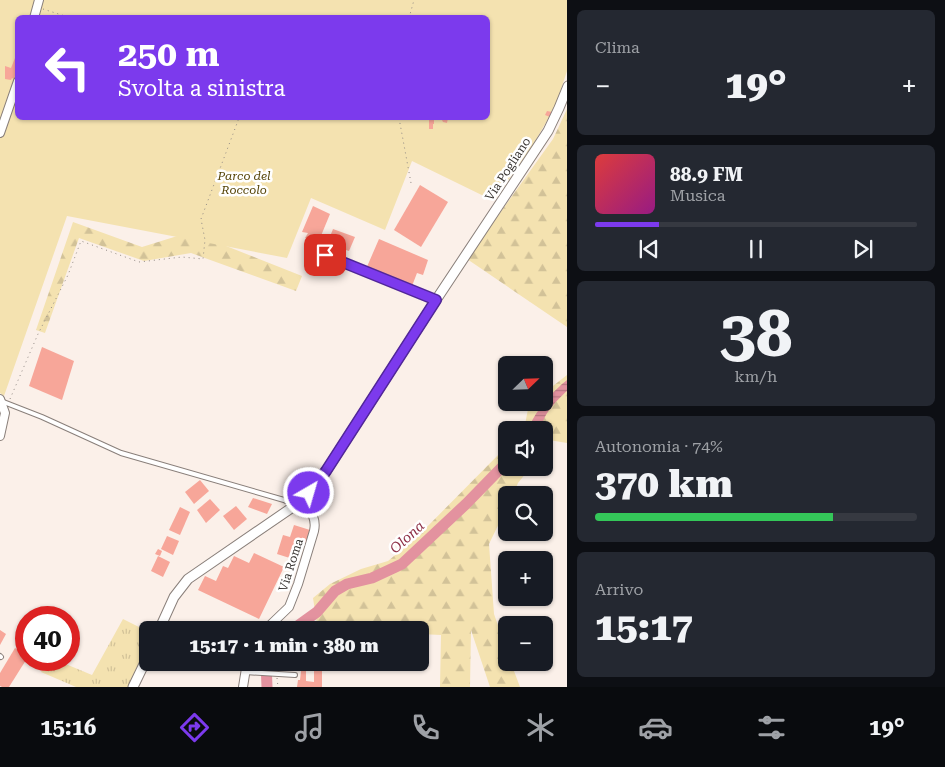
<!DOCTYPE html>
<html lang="it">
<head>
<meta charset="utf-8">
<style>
  :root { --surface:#171b24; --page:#242831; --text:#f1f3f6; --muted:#9ea1a6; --line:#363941; --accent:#7c3aed }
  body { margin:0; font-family:"Roboto Serif",serif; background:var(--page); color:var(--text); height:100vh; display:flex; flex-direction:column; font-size:19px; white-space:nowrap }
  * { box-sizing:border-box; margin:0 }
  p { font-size:16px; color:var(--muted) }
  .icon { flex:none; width:28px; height:28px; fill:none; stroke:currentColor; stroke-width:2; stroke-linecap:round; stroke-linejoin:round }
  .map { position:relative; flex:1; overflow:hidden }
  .panel { display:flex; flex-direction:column; gap:10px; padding:10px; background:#0d0f14; width:378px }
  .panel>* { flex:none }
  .banner { position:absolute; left:15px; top:15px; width:475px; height:105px; border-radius:8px; box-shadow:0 1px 4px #0004; background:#7c3aed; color:#fff; overflow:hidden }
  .needle { width:32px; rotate:67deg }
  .buttons { position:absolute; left:498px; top:356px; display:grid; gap:10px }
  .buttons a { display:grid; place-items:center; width:55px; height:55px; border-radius:8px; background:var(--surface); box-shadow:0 1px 4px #0004; font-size:25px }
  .speed { position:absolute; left:15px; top:606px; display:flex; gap:10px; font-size:25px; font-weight:700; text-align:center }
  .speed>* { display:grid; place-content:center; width:65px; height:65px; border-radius:50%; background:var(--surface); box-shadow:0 1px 4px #0004; line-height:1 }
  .speed .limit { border:8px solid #d22; background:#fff; color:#111 }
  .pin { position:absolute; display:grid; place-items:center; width:42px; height:42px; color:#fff; margin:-21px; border-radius:10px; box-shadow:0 2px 8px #0006 }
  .me { position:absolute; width:55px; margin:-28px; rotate:38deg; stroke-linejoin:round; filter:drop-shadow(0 0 4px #0008) }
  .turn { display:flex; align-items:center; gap:18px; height:105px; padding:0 20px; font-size:22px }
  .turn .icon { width:65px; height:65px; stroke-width:2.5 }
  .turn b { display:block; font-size:35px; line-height:42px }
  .big { font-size:38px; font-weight:800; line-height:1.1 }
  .panel .tile { flex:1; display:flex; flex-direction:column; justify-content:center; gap:8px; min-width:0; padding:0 18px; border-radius:8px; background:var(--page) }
  .panel .dial { align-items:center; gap:0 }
  .dial b { font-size:65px; line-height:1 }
  .song { display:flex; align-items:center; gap:15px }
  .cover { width:60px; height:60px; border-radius:8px; background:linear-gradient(135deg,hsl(0 70% 55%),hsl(310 70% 35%)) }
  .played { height:5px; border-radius:2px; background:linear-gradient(90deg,var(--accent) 20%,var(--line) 20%) }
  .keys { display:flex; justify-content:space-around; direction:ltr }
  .heat { display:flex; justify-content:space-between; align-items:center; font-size:28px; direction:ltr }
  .charge { height:8px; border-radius:4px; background:linear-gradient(90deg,#34c759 74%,var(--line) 0) }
  .trip { position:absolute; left:139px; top:621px; width:290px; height:50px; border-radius:8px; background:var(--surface); box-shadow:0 1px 4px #0004; font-weight:800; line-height:50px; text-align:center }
  .dock { display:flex; height:80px; justify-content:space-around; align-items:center; background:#090b0e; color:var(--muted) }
  .dock .icon { width:35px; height:35px }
  .dock .on { color:var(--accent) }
  .dock b { font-size:22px; color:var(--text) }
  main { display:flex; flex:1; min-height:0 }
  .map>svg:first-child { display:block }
</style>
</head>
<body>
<main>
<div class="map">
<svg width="568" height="687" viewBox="0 0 568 687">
  <defs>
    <pattern id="grass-tufts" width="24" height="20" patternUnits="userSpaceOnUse" patternTransform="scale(1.25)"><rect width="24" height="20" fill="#f4e2b0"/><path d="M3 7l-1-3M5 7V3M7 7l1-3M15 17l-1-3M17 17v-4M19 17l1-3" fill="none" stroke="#d2c298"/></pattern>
    <pattern id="forest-firs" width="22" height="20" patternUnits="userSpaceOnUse" patternTransform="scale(1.25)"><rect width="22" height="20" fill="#f4e2b0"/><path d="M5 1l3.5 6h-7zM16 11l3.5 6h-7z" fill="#d2c298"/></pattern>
    <pattern id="water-rules" width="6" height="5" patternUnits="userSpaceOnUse" patternTransform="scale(1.25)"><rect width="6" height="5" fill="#e3929f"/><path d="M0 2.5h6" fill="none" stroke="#b97882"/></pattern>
  </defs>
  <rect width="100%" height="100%" fill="#fbf0e9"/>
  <polygon fill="url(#grass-tufts)" points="123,619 147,631 147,644 128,687 76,687 41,672 48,660 56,660 92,675"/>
  <g fill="url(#forest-firs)">
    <polygon points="567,109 567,327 467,259 553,139"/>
    <polygon points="73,222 142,247 187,233 206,238 302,276 296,291 191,253 144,261 79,238 45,333 36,330"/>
    <polygon points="567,375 567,443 549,440 544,448 544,430 524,430 528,409 534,403 544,402 544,393"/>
    <polygon points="506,447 506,468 530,468 518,483 513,495 506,495 506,509 489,544 494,614 506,648 506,662 511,663 520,687 490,687 471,630 470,687 440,687 441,635 420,634 420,630 318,630 313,598 330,584 361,569 388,561 417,537"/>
  </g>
  <path fill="#f4e2b0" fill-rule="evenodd" d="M0,0H567V71L555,107L534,143L494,201L412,161L385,230L311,198L287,258L67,216L4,396L0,393ZM18,18H488V118H18Z"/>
  <g fill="url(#water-rules)">
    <path d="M567,380V391C558,399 540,417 542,430H529C531,415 555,389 567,380Z"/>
    <polygon points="506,457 506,468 508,468 492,484 484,480"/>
  </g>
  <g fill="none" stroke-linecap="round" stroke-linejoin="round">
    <g stroke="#e3929f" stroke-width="11">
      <polyline points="292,630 317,612 335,591 347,584 372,578 402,564 466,504 506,463"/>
      <polyline points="266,662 267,687"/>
    </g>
  </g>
  <g fill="#f7a699">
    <polygon points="15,58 18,59 18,68 14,79 12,78 11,80 5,79 5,66 11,68"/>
    <polygon points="547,111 552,112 550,117 545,115"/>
    <polygon points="441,118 448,118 447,123 443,122"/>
    <polygon points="431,119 434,119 434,124 433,124 433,129 429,129 429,120"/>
    <polygon points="420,185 448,202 421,247 394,230"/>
    <polygon points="313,206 330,214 318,243 305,238 308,233 302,232"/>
    <polygon points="333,229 355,237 349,251 327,244"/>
    <polygon points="379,239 428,260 423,275 417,273 412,286 366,269"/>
    <polygon points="42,347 74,361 62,400 29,386"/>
    <polygon points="200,480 209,491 194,504 185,492"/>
    <polygon points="253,498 272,504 267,514 248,507"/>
    <polygon points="210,499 220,510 206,523 197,510"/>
    <polygon points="236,506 247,519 234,530 223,516"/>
    <polygon points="180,507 190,512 180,535 169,530"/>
    <polygon points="294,525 310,530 306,543 301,541 296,560 277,554 283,535 290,537"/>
    <polygon points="167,536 179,541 173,555 161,549"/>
    <polygon points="158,549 162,551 160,556 155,554"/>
    <polygon points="254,553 284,567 259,619 198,590 205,576 216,581 223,566 228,568 234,556 249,563"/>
    <polygon points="158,556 170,562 163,577 151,571"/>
    <polygon points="0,630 6,634 0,645"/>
    <polygon points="15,648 26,655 26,660 9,687 2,687 0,686 0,673"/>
    <polygon points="276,662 308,662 308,667 276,665"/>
    <polygon points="314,662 322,662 322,687 297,687 298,680 300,680 301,671 306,671 306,681 314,682"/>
  </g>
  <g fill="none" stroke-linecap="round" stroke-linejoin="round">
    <g stroke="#897f7a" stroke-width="6">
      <g id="service">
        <polyline points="325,255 436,300"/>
        <polyline points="1,401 42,417 121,453 284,500 294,505"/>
        <polyline points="0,656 1,657"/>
        <polyline points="245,672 295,675"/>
      </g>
    </g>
    <g stroke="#897f7a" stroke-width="10">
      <g id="minor">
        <polyline points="34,18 39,0"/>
        <polyline points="0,133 18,81"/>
        <polyline points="0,399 5,413 0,436"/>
        <path d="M265,630L289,607L298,584L314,531C317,518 310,510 303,500"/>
        <polyline points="243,687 247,662"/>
      </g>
    </g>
    <g stroke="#897f7a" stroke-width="11">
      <g id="tertiary">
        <polyline points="159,630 174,597 188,579 303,500 319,482 436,300 548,131 559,108 568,86"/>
        <polyline points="133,687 148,656"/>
      </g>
    </g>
    <g stroke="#908984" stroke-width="1" stroke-dasharray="1 4" stroke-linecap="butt">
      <polyline points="43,9 71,18"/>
      <polyline points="409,18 414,0"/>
      <polyline points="399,118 411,183"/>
      <polyline points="10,399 38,334 68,275 81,241 139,262 182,257 203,259 205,240 201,219 239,118"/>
      <polyline points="277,678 278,687"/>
    </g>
    <use href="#service" stroke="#fff" stroke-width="4"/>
    <use href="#minor" stroke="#fff" stroke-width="8"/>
    <use href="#tertiary" stroke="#fff" stroke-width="9"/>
  </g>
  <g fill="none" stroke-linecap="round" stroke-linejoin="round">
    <g stroke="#51269a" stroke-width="12">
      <polyline id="route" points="309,493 326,471 436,300 325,255"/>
    </g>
    <use href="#route" stroke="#7c3aed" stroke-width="9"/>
  </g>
  <g text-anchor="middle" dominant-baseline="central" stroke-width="5" stroke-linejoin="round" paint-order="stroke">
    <g font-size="12" fill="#373330" stroke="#fff">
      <text transform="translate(508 169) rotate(-57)">Via Pogliano</text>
      <text transform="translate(291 565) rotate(-72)">Via Roma</text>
    </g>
    <g font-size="12" font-style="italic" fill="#574508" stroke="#fff">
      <text x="244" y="176">Parco del<tspan x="244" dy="14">Roccolo</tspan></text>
    </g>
    <g font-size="14" font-style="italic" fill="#8d2e45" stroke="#fff">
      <text transform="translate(407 537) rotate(-42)">Olona</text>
    </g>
  </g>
</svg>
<div class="buttons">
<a><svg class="needle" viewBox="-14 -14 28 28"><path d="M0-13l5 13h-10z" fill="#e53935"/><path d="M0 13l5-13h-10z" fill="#9ea1a6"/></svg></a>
<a><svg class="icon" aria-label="sound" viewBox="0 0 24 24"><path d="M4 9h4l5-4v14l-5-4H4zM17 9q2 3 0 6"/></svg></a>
<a><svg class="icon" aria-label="search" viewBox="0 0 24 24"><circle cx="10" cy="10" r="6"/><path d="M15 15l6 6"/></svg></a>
<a>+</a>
<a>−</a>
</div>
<div class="speed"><div class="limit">40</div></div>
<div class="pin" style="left:325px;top:255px;background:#d93025"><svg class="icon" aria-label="arrive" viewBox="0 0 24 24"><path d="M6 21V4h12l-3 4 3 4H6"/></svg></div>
<svg class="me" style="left:309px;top:493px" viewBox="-20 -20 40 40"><circle r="17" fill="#7c3aed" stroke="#fff" stroke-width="3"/><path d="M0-11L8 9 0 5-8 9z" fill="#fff"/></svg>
<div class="trip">15:17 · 1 min · 380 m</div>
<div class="banner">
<div class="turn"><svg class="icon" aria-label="left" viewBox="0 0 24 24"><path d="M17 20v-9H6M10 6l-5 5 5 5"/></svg><div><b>250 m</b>Svolta a sinistra</div></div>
</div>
</div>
<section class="panel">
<div class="tile"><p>Clima</p>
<div class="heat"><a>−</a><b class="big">19°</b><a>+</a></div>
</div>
<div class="tile">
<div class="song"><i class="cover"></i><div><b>88.9 FM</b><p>Musica</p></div></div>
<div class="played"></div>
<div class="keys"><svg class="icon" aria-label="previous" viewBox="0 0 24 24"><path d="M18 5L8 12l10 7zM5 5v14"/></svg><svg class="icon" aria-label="pause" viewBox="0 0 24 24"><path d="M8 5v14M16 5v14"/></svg><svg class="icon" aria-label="next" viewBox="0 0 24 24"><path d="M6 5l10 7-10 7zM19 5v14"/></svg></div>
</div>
<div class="tile dial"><b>38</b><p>km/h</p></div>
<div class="tile"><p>Autonomia · 74%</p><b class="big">370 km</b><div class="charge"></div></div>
<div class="tile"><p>Arrivo</p><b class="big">15:17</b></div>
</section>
</main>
<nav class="dock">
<b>15:16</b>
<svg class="icon on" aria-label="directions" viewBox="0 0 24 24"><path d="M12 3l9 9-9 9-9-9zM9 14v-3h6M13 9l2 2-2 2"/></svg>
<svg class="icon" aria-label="music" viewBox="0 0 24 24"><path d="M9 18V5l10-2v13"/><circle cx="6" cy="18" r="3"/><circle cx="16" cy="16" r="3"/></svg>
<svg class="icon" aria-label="phone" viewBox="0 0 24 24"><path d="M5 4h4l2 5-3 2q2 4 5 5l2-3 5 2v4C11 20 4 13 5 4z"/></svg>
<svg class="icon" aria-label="climate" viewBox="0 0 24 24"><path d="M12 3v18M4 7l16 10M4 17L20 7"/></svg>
<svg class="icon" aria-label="car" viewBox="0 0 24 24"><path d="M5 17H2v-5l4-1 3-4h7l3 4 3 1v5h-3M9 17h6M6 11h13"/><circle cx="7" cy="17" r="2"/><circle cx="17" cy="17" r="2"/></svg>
<svg class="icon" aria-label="filters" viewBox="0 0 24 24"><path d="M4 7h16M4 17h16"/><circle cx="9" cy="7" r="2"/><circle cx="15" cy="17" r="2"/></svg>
<b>19°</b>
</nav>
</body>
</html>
